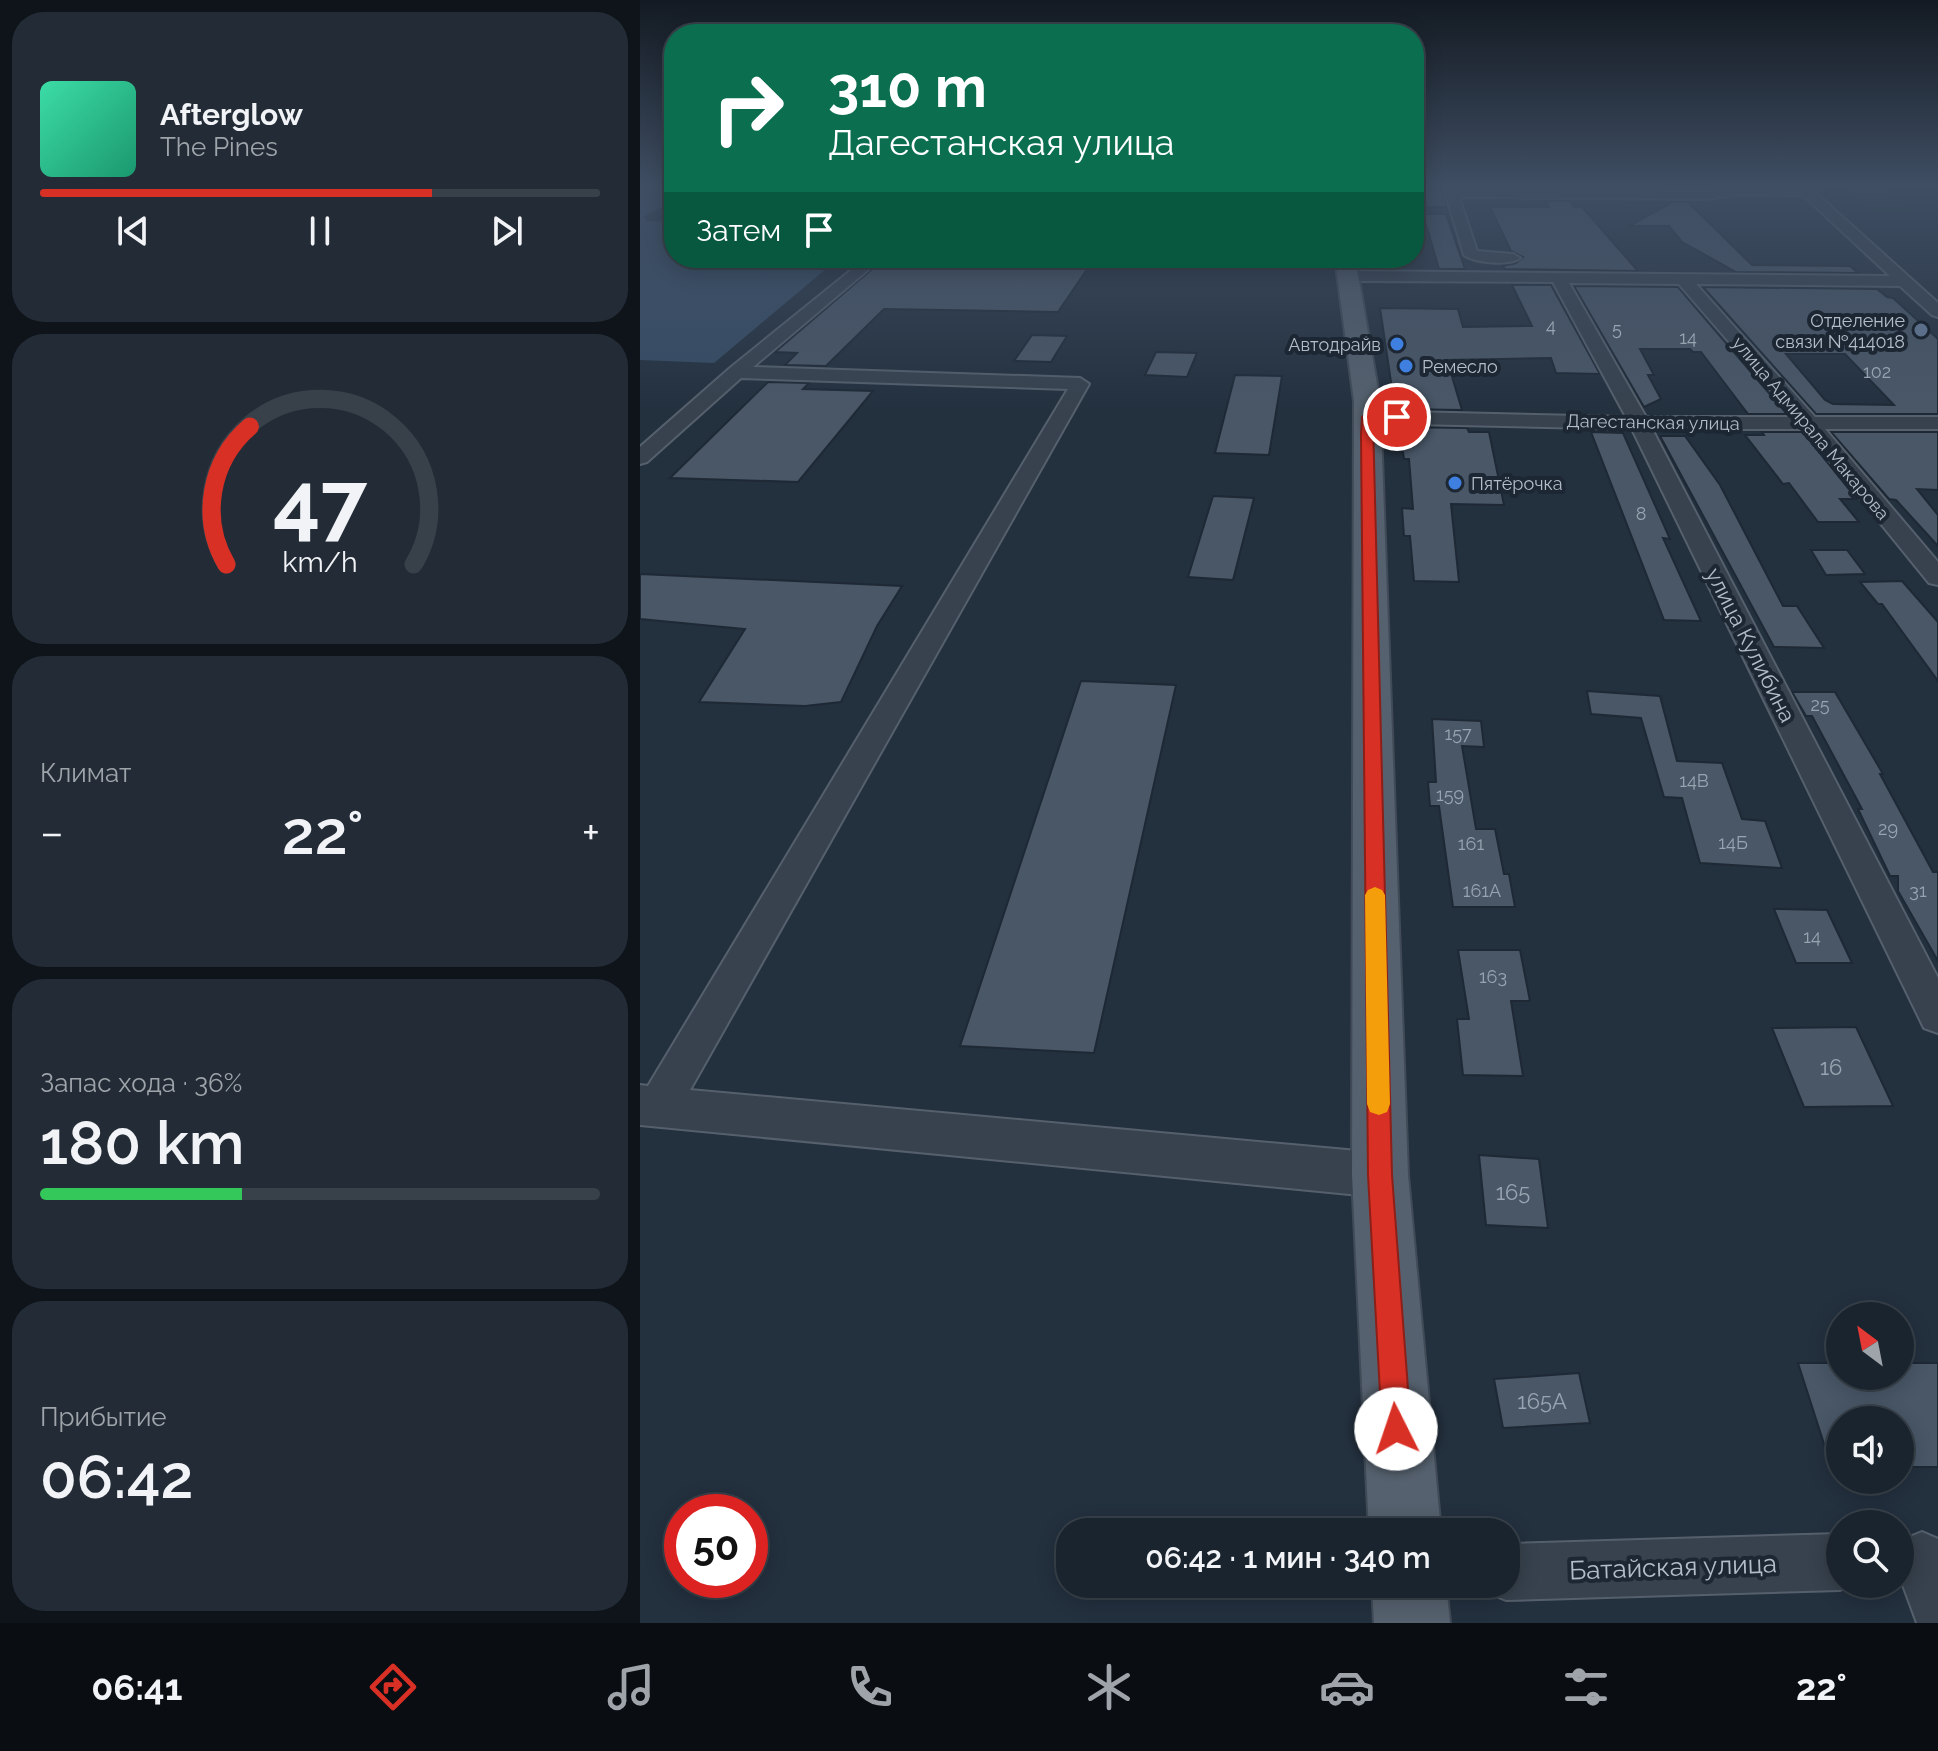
<!DOCTYPE html>
<html lang="ru">
<head>
<meta charset="utf-8">
<style>
  :root { --surface:#1a242e; --page:#232c36; --text:#f1f3f6; --muted:#9fa4aa; --line:#38414a; --accent:#d93025 }
  body { margin:0; font-family:Raleway,sans-serif; background:var(--page); color:var(--text); height:100vh; display:flex; flex-direction:column; font-size:30px; white-space:nowrap }
  * { box-sizing:border-box; margin:0 }
  p { font-size:26px; color:var(--muted) }
  .icon { flex:none; width:44px; height:44px; fill:none; stroke:currentColor; stroke-width:2; stroke-linecap:round; stroke-linejoin:round }
  .map { position:relative; flex:1; overflow:hidden }
  .drawer { display:flex; flex-direction:column; gap:12px; padding:12px; background:#0e1419; width:640px }
  .drawer>* { flex:none }
  .guide { position:absolute; left:24px; top:24px; width:760px; height:244px; border-radius:32px; box-shadow:0 4px 20px #0003,0 0 0 2px var(--line); background:#0b6e4f; color:#fff; overflow:hidden }
  .needle { width:52px; rotate:328deg }
  .controls { position:absolute; left:1186px; top:1302px; display:grid; gap:16px }
  .controls a { display:grid; place-items:center; width:88px; height:88px; border-radius:50%; background:var(--surface); box-shadow:0 4px 20px #0003,0 0 0 2px var(--line); font-size:40px }
  .speed { position:absolute; left:24px; top:1494px; display:flex; gap:16px; font-size:40px; font-weight:700; text-align:center }
  .speed>* { display:grid; place-content:center; width:104px; height:104px; border-radius:50%; background:var(--surface); box-shadow:0 4px 20px #0003,0 0 0 2px var(--line); line-height:1 }
  .speed .limit { border:12px solid #d22; background:#fff; color:#111 }
  .pin { position:absolute; display:grid; place-items:center; width:68px; height:68px; color:#fff; margin:-34px; border:4px solid #fff; border-radius:50%; box-shadow:0 2px 8px #0007 }
  .me { position:absolute; width:88px; margin:-44px; rotate:356deg; stroke-linejoin:round; filter:drop-shadow(0 0 6px #0008) }
  .turn { display:flex; align-items:center; gap:28px; height:168px; padding:0 32px; font-size:36px }
  .turn .icon { width:104px; height:104px; stroke-width:2.5 }
  .turn b { display:block; font-size:56px; line-height:68px }
  .then { display:flex; align-items:center; height:76px; padding:0 32px; background:#0003; gap:16px; font-size:30px }
  .big { font-size:60px; font-weight:600; line-height:1.1 }
  .drawer .tile { flex:1; display:flex; flex-direction:column; justify-content:center; gap:12px; min-width:0; padding:0 28px; border-radius:32px; background:var(--page) }
  .drawer .dial { align-items:center; gap:0 }
  .dial svg { height:208px; overflow:visible; fill:none; stroke:var(--line); stroke-width:7; stroke-linecap:round; text-anchor:middle }
  .dial text { fill:var(--text); stroke:none }
  .song { display:flex; align-items:center; gap:24px }
  .cover { width:96px; height:96px; border-radius:12px; background:linear-gradient(135deg,hsl(160 70% 55%),hsl(160 70% 35%)) }
  .played { height:8px; border-radius:4px; background:linear-gradient(90deg,var(--accent) 70%,var(--line) 70%) }
  .keys { display:flex; justify-content:space-around; direction:ltr }
  .heat { display:flex; justify-content:space-between; align-items:center; font-size:44px; direction:ltr }
  .charge { height:12px; border-radius:6px; background:linear-gradient(90deg,#34c759 36%,var(--line) 0) }
  .trip { position:absolute; left:416px; top:1518px; width:464px; height:80px; border-radius:32px; background:var(--surface); box-shadow:0 4px 20px #0003,0 0 0 2px var(--line); font-weight:600; line-height:80px; text-align:center }
  .tabs { display:flex; height:128px; justify-content:space-around; align-items:center; background:#0a0e12; color:var(--muted) }
  .tabs .icon { width:56px; height:56px }
  .tabs .selected { color:var(--accent) }
  .tabs b { font-size:36px; color:var(--text) }
  main { display:flex; flex:1; min-height:0 }
  .map>svg:first-child { display:block }
</style>
</head>
<body>
<main>
<section class="drawer">
<div class="tile">
<div class="song"><i class="cover"></i><div><b>Afterglow</b><p>The Pines</p></div></div>
<div class="played"></div>
<div class="keys"><svg class="icon" aria-label="previous" viewBox="0 0 24 24"><path d="M18 5L8 12l10 7zM5 5v14"/></svg><svg class="icon" aria-label="pause" viewBox="0 0 24 24"><path d="M8 5v14M16 5v14"/></svg><svg class="icon" aria-label="next" viewBox="0 0 24 24"><path d="M6 5l10 7-10 7zM19 5v14"/></svg></div>
</div>
<div class="tile dial"><svg viewBox="0 0 100 80">
<path d="M14 69A42 42 0 1 1 86 69"/>
<path d="M14 69A42 42 0 0 1 23 16" stroke="#d93025"/>
<text x="50" y="56" font-size="32" font-weight="700">47</text>
<text x="50" y="72" font-size="11">km/h</text>
</svg></div>
<div class="tile"><p>Климат</p>
<div class="heat"><a>−</a><b class="big">22°</b><a>+</a></div>
</div>
<div class="tile"><p>Запас хода · 36%</p><b class="big">180 km</b><div class="charge"></div></div>
<div class="tile"><p>Прибытие</p><b class="big">06:42</b></div>
</section>
<div class="map">
<svg width="1298" height="1623" viewBox="0 0 1298 1623">
  <rect width="100%" height="100%" fill="#23303e"/>
  <polygon fill="#253d3f" points="1205,189 1246,189 1275,211 1231,211"/>
  <polygon fill="#364d65" points="0,185 34,185 34,201 3,217 7,221 34,222 34,258 199,258 74,363 0,360"/>
  <g fill="#495767" stroke="#1e2935" stroke-width="2" fill-rule="evenodd">
    <polygon points="782,185 800,185 807,207 787,207"/>
    <polygon points="906,201 930,201 934,207 942,207 998,271 865,269 863,266 876,263 883,257 871,251 850,207 909,207"/>
    <polygon points="1033,202 1048,202 1112,265 1210,266 1218,273 1096,272 1042,242 1029,226 989,226"/>
    <polygon points="783,214 806,214 825,269 799,269"/>
    <polygon points="245,258 430,258 454,259 418,312 244,309 186,366 145,365 157,353 135,352"/>
    <polygon points="872,285 911,285 960,374 916,373 911,358 807,360 822,410 755,409 740,308 818,309 823,327 892,326"/>
    <polygon points="934,286 1038,287 1147,414 1108,414 1061,352 1053,352 1050,349 1000,349 1014,375 1008,375 1021,399 1004,407"/>
    <path d="M1063,287L1237,289L1247,297L1253,298L1298,339V414H1176ZM1146,354H1205L1254,405L1193,404L1185,400Z"/>
    <polygon points="392,335 427,336 411,362 374,361"/>
    <polygon points="516,352 557,353 547,377 505,375"/>
    <polygon points="595,375 642,376 629,455 575,453"/>
    <polygon points="128,382 169,383 163,389 233,391 158,482 30,478"/>
    <polygon points="759,427 827,428 829,432 849,432 864,505 811,504 819,582 774,581 770,536 764,536 762,508 773,509 769,459 764,459"/>
    <polygon points="951,432 983,433 1030,539 1023,538 1061,621 1024,620"/>
    <polygon points="1122,432 1163,432 1217,499 1200,499 1219,522 1178,522 1149,483 1143,484 1105,435 1124,435"/>
    <polygon points="1191,432 1298,432 1298,490 1277,489 1298,515 1298,546 1256,500 1249,499"/>
    <polygon points="1020,436 1045,436 1080,485 1143,606 1157,606 1184,648 1134,647"/>
    <polygon points="573,496 614,498 593,580 548,577"/>
    <polygon points="1171,550 1207,550 1225,574 1186,575"/>
    <polygon points="0,574 262,586 237,626 201,702 165,706 59,702 105,629 0,619"/>
    <polygon points="1262,581 1298,622 1298,681 1242,604 1238,604 1220,582"/>
    <polygon points="441,681 536,685 454,1053 320,1046"/>
    <polygon points="947,691 1020,696 1037,761 1082,763 1102,819 1125,821 1142,868 1060,863 1042,798 1024,797 1001,718 951,714"/>
    <polygon points="1152,692 1195,692 1243,774 1240,774 1293,872 1298,872 1298,961 1258,891 1258,876 1250,876 1218,809 1222,809 1172,716 1166,716"/>
    <polygon points="792,719 841,721 844,747 822,746 836,829 855,829 864,874 869,874 875,907 813,907 799,806 790,806 788,782 796,782"/>
    <polygon points="1134,909 1187,910 1212,963 1156,963"/>
    <polygon points="818,950 880,950 890,1001 871,1001 883,1076 823,1075 817,1019 829,1019"/>
    <polygon points="1216,1027 1253,1106 1164,1107 1132,1028"/>
    <polygon points="839,1155 899,1159 908,1228 846,1225"/>
    <polygon points="1158,1363 1200,1363 1200,1376 1260,1376 1260,1363 1298,1363 1298,1467 1260,1467 1260,1420 1200,1420 1200,1478 1195,1478"/>
    <polygon points="939,1373 950,1423 863,1428 854,1379"/>
  </g>
  <g fill="none" stroke-linecap="round" stroke-linejoin="round">
    <g stroke="#55606c" stroke-width="4">
      <g id="minor">
        <path d="M803,185H815L817,189L1067,191L1100,186L1167,185L1298,303V317L1292,315L1260,286L1056,284L1175,417H1298V429H1185L1298,562V585L1289,583L1164,429H1012L1298,978V1033L1284,1028L992,429L727,423L717,417L727,411L986,417L913,282L706,281L698,276L706,271L1250,276L1163,195L1100,194L1067,199L819,197L837,251L873,254L880,258C870,266 834,263 824,255ZM929,283L1039,284L1154,417H1006Z"/>
        <polygon points="226,258 242,258 113,367 440,378 449,384 50,1090 740,1153 755,1160 762,1175 755,1190 740,1197 0,1125 0,1085 8,1086 428,389 101,378 7,462 0,464 0,447 90,368"/>
        <polygon points="1282,1532 1298,1539 1298,1623 1277,1623 1260,1577 1262,1540"/>
        <polygon points="1200,1534 1200,1584 1214,1584 1200,1590 866,1600 846,1592 843,1584 866,1584 866,1544"/>
      </g>
    </g>
    <g stroke="#404b57" stroke-width="4">
      <g id="major">
        <polygon points="695,258 715,258 740,401 768,1175 801,1532 729,1532 712,1175 714,401"/>
        <polygon points="732,1584 806,1584 810,1623 734,1623"/>
      </g>
    </g>
    <use href="#minor" fill="#37424e" fill-rule="evenodd"/>
    <use href="#major" fill="#55616e" fill-rule="evenodd"/>
  </g>
  <linearGradient id="sky" x2="0" y2="1"><stop stop-color="#131a22"/><stop offset="0.45" stop-color="#3f4e63"/><stop offset="1" stop-color="#3f4e63" stop-opacity="0"/></linearGradient>
  <rect width="1298" height="412" fill="url(#sky)"/>
  <polygon fill="#d93025" stroke="#8d1f18" stroke-width="2" points="727,413 757,414 763,417 757,421 733,420 752,1175 771,1429 766,1439 756,1444 746,1439 742,1429 728,1175 721,435 722,417"/>
  <polygon fill="#f59e0b" points="735,887 742,890 745,895 750,1104 747,1112 739,1115 730,1112 727,1104 725,895 728,890"/>
  <circle fill="#5c6f8a" stroke="#1c2733" stroke-width="3" cx="1281" cy="330" r="8"/>
  <g fill="#3f7fe0" stroke="#1c2733" stroke-width="3">
    <circle cx="757" cy="344" r="8"/>
    <circle cx="766" cy="366" r="8"/>
    <circle cx="815" cy="483" r="8"/>
  </g>
  <g text-anchor="middle" dominant-baseline="central" stroke-width="8" stroke-linejoin="round" paint-order="stroke">
    <g font-size="18" fill="#b3bdc9" stroke="#1c2733" text-anchor="end">
      <text x="1265" y="320">Отделение<tspan x="1265" dy="21">связи №414018</tspan></text>
      <text x="741" y="344">Автодрайв</text>
      <text x="782" y="366" text-anchor="start">Ремесло</text>
      <text x="831" y="483" text-anchor="start">Пятёрочка</text>
    </g>
    <g font-size="18" fill="#98a4b0">
      <text x="911" y="325">4</text>
      <text x="977" y="328">5</text>
      <text x="1048" y="337">14</text>
      <text x="1237" y="371">102</text>
      <text x="1001" y="513">8</text>
      <text x="1180" y="704">25</text>
      <text x="818" y="733">157</text>
      <text x="1054" y="780">14В</text>
      <text x="810" y="794">159</text>
      <text x="1248" y="828">29</text>
      <text x="1093" y="842">14Б</text>
      <text x="831" y="843">161</text>
      <text x="842" y="890">161А</text>
      <text x="1278" y="890">31</text>
      <text x="1172" y="936">14</text>
      <text x="853" y="976">163</text>
    </g>
    <g font-size="18" fill="#b3bdc9" stroke="#1c2733">
      <text transform="translate(1013 422) rotate(1)">Дагестанская улица</text>
      <text transform="translate(1171 428) rotate(50)">улица Адмирала Макарова</text>
    </g>
    <g font-size="22" fill="#b3bdc9" stroke="#1c2733">
      <text transform="translate(1111 645) rotate(63)">улица Кулибина</text>
    </g>
    <g font-size="22" fill="#98a4b0">
      <text x="1191" y="1067">16</text>
      <text x="873" y="1192">165</text>
      <text x="902" y="1401">165А</text>
    </g>
    <g font-size="26" fill="#b3bdc9" stroke="#1c2733">
      <text transform="translate(1033 1567) rotate(-2)">Батайская улица</text>
    </g>
  </g>
</svg>
<div class="controls">
<a><svg class="needle" viewBox="-14 -14 28 28"><path d="M0-13l5 13h-10z" fill="#e53935"/><path d="M0 13l5-13h-10z" fill="#9fa4aa"/></svg></a>
<a><svg class="icon" aria-label="sound" viewBox="0 0 24 24"><path d="M4 9h4l5-4v14l-5-4H4zM17 9q2 3 0 6"/></svg></a>
<a><svg class="icon" aria-label="search" viewBox="0 0 24 24"><circle cx="10" cy="10" r="6"/><path d="M15 15l6 6"/></svg></a>
</div>
<div class="speed"><div class="limit">50</div></div>
<div class="pin" style="left:757px;top:417px;background:#d93025"><svg class="icon" aria-label="arrive" viewBox="0 0 24 24"><path d="M6 21V4h12l-3 4 3 4H6"/></svg></div>
<svg class="me" style="left:756px;top:1429px" viewBox="-20 -20 40 40"><circle r="19" fill="#fff"/><path d="M0-13L10 11 0 6-10 11z" fill="#d93025"/></svg>
<div class="trip">06:42 · 1 мин · 340 m</div>
<div class="guide">
<div class="turn"><svg class="icon" aria-label="right" viewBox="0 0 24 24"><path d="M7 20v-9h11M14 6l5 5-5 5"/></svg><div><b>310 m</b>Дагестанская улица</div></div>
<div class="then">Затем<svg class="icon" aria-label="arrive" viewBox="0 0 24 24"><path d="M6 21V4h12l-3 4 3 4H6"/></svg></div>
</div>
</div>
</main>
<nav class="tabs">
<b>06:41</b>
<svg class="icon selected" aria-label="directions" viewBox="0 0 24 24"><path d="M12 3l9 9-9 9-9-9zM9 14v-3h6M13 9l2 2-2 2"/></svg>
<svg class="icon" aria-label="music" viewBox="0 0 24 24"><path d="M9 18V5l10-2v13"/><circle cx="6" cy="18" r="3"/><circle cx="16" cy="16" r="3"/></svg>
<svg class="icon" aria-label="phone" viewBox="0 0 24 24"><path d="M5 4h4l2 5-3 2q2 4 5 5l2-3 5 2v4C11 20 4 13 5 4z"/></svg>
<svg class="icon" aria-label="climate" viewBox="0 0 24 24"><path d="M12 3v18M4 7l16 10M4 17L20 7"/></svg>
<svg class="icon" aria-label="car" viewBox="0 0 24 24"><path d="M5 17H2v-5l4-1 3-4h7l3 4 3 1v5h-3M9 17h6M6 11h13"/><circle cx="7" cy="17" r="2"/><circle cx="17" cy="17" r="2"/></svg>
<svg class="icon" aria-label="filters" viewBox="0 0 24 24"><path d="M4 7h16M4 17h16"/><circle cx="9" cy="7" r="2"/><circle cx="15" cy="17" r="2"/></svg>
<b>22°</b>
</nav>
</body>
</html>
